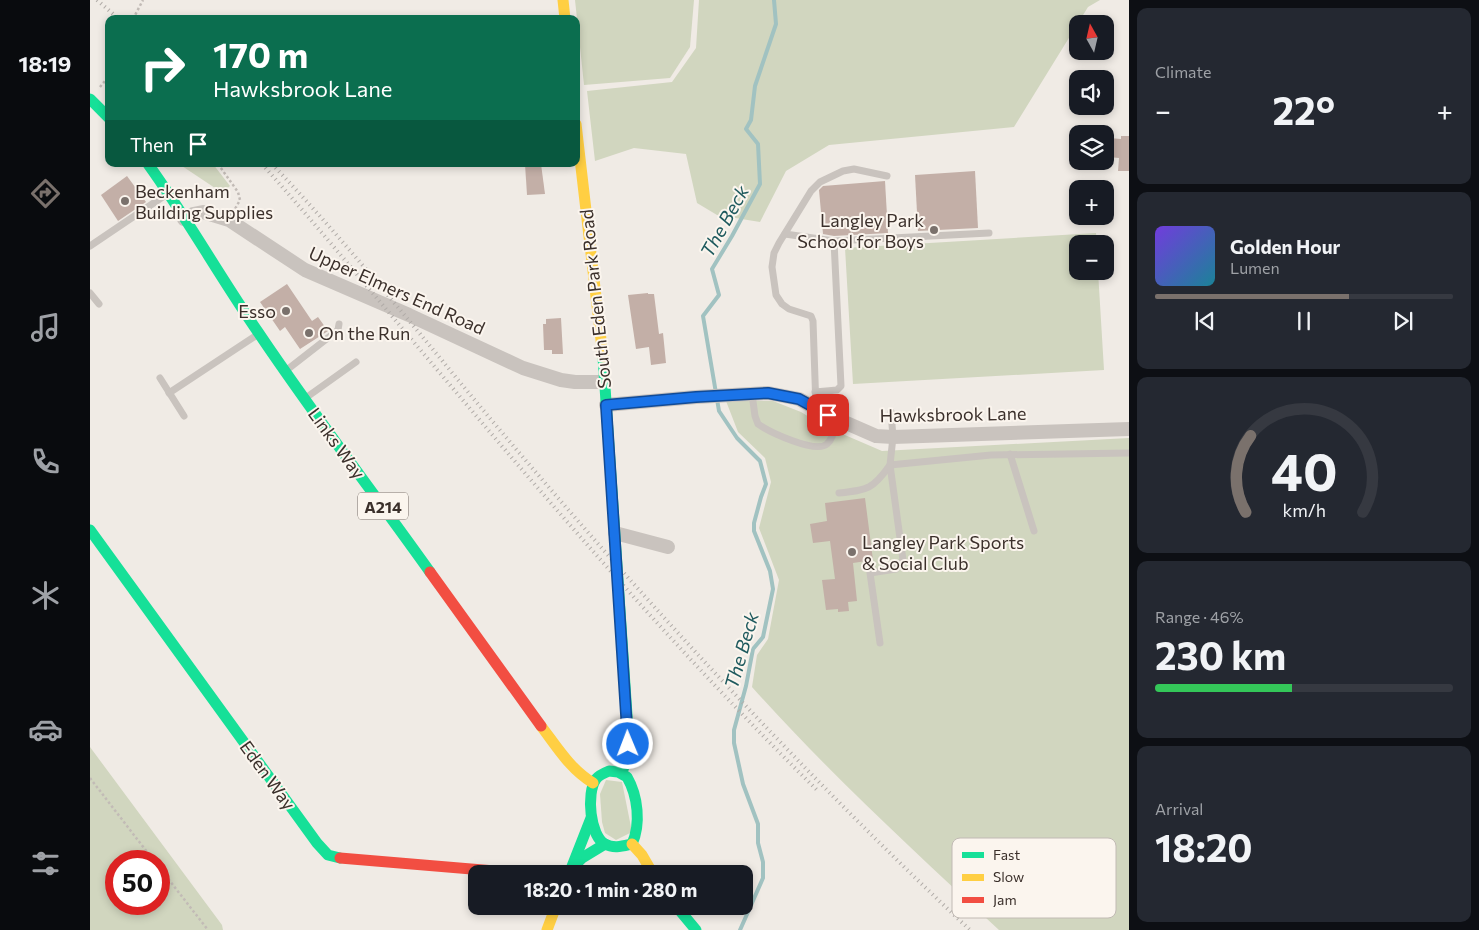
<!DOCTYPE html>
<html lang="en">
<head>
<meta charset="utf-8">
<style>
  :root { --surface:#171b24; --page:#242831; --text:#f1f3f6; --muted:#9ea1a6; --line:#363941; --accent:#7a716c }
  body { margin:0; font-family:Commissioner,sans-serif; background:var(--page); color:var(--text); height:100vh; display:flex; flex-direction:column; font-size:19px; white-space:nowrap }
  * { box-sizing:border-box; margin:0 }
  p { font-size:16px; color:var(--muted) }
  .icon { flex:none; width:28px; height:28px; fill:none; stroke:currentColor; stroke-width:2; stroke-linecap:round; stroke-linejoin:round }
  .map { position:relative; flex:1; overflow:hidden }
  .details { display:flex; flex-direction:column; gap:8px; padding:8px; background:#0d0f14; width:350px }
  .details>* { flex:none }
  .top-card { position:absolute; left:15px; top:15px; width:475px; height:152px; border-radius:10px; box-shadow:0 2px 8px #0003; background:#0b6e4f; color:#fff; overflow:hidden }
  .needle { width:32px; rotate:352deg }
  .controls { position:absolute; left:979px; top:15px; display:grid; gap:10px }
  .controls a { display:grid; place-items:center; width:45px; height:45px; border-radius:10px; background:var(--surface); box-shadow:0 2px 8px #0003; font-size:25px }
  .speed { position:absolute; left:15px; top:850px; display:flex; gap:10px; font-size:25px; font-weight:700; text-align:center }
  .speed>* { display:grid; place-content:center; width:65px; height:65px; border-radius:50%; background:var(--surface); box-shadow:0 2px 8px #0003; line-height:1 }
  .speed .limit { border:8px solid #d22; background:#fff; color:#111 }
  .pin { position:absolute; display:grid; place-items:center; width:42px; height:42px; color:#fff; margin:-21px; border-radius:10px; box-shadow:0 2px 8px #0006 }
  .me { position:absolute; width:55px; margin:-28px; rotate:359deg; stroke-linejoin:round; filter:drop-shadow(0 0 4px #0008) }
  .turn { display:flex; align-items:center; gap:18px; height:105px; padding:0 25px; font-size:22px }
  .turn .icon { width:65px; height:65px; stroke-width:2.5 }
  .turn b { display:block; font-size:35px; line-height:42px }
  .then { display:flex; align-items:center; height:48px; padding:0 25px; background:#0003; gap:10px; font-size:19px }
  .big { font-size:38px; font-weight:700; line-height:1.1 }
  .details .widget { flex:1; display:flex; flex-direction:column; justify-content:center; gap:8px; min-width:0; padding:0 18px; border-radius:10px; background:var(--page) }
  .details .dial { align-items:center; gap:0 }
  .dial svg { height:130px; overflow:visible; fill:none; stroke:var(--line); stroke-width:7; stroke-linecap:round; text-anchor:middle }
  .dial text { fill:var(--text); stroke:none }
  .song { display:flex; align-items:center; gap:15px }
  .cover { width:60px; height:60px; border-radius:8px; background:linear-gradient(135deg,hsl(260 70% 55%),hsl(190 70% 35%)) }
  .played { height:5px; border-radius:2px; background:linear-gradient(90deg,var(--accent) 65%,var(--line) 65%) }
  .keys { display:flex; justify-content:space-around; direction:ltr }
  .heat { display:flex; justify-content:space-between; align-items:center; font-size:28px; direction:ltr }
  .charge { height:8px; border-radius:4px; background:linear-gradient(90deg,#34c759 46%,var(--line) 0) }
  .trip { position:absolute; left:378px; top:865px; width:285px; height:50px; border-radius:10px; background:var(--surface); box-shadow:0 2px 8px #0003; font-weight:700; line-height:50px; text-align:center }
  main { display:flex; flex:1; min-height:0 }
  .menu { display:flex; flex-direction:column; width:90px; justify-content:space-around; align-items:center; background:#090b0e; color:var(--muted) }
  .menu .icon { width:35px; height:35px }
  .menu .on { color:var(--accent) }
  .menu b { font-size:22px; color:var(--text) }
  .map>svg:first-child { display:block }
</style>
</head>
<body>
<main>
<nav class="menu">
<b>18:19</b>
<svg class="icon on" aria-label="directions" viewBox="0 0 24 24"><path d="M12 3l9 9-9 9-9-9zM9 14v-3h6M13 9l2 2-2 2"/></svg>
<svg class="icon" aria-label="music" viewBox="0 0 24 24"><path d="M9 18V5l10-2v13"/><circle cx="6" cy="18" r="3"/><circle cx="16" cy="16" r="3"/></svg>
<svg class="icon" aria-label="phone" viewBox="0 0 24 24"><path d="M5 4h4l2 5-3 2q2 4 5 5l2-3 5 2v4C11 20 4 13 5 4z"/></svg>
<svg class="icon" aria-label="climate" viewBox="0 0 24 24"><path d="M12 3v18M4 7l16 10M4 17L20 7"/></svg>
<svg class="icon" aria-label="car" viewBox="0 0 24 24"><path d="M5 17H2v-5l4-1 3-4h7l3 4 3 1v5h-3M9 17h6M6 11h13"/><circle cx="7" cy="17" r="2"/><circle cx="17" cy="17" r="2"/></svg>
<svg class="icon" aria-label="filters" viewBox="0 0 24 24"><path d="M4 7h16M4 17h16"/><circle cx="9" cy="7" r="2"/><circle cx="15" cy="17" r="2"/></svg>
</nav>
<div class="map">
<svg width="1039" height="930" viewBox="0 0 1039 930">
  <rect width="100%" height="100%" fill="#f0ebe5"/>
  <g fill="#d1d6bf" fill-rule="evenodd">
    <polygon points="485,0 604,0 600,47 580,78 494,85"/>
    <polygon points="609,0 1010,0 998,7 924,127 739,145 696,171 670,222 627,215 607,203 596,154 544,148 505,161 497,91 582,82 606,48"/>
    <polygon points="89,164 123,164 140,186 135,190 128,190"/>
    <polygon points="1006,233 1007,244 988,244 988,271 1008,271 1014,370 763,384 755,248"/>
    <path d="M636,401H683L711,412L734,426L792,451L1039,438V930H909C824,851 739,773 662,687L667,655L678,639L689,580L669,528L681,482L675,458L648,432Z"/>
    <path d="M0,747L132,925L133,930H0ZM69,861V904H26V861Z"/>
    <polygon points="516,780 532,782 542,832 526,840 515,833 512,822 510,794"/>
  </g>
  <g fill="none" stroke-linecap="round" stroke-linejoin="round">
    <polyline stroke="#a1c2c1" stroke-width="4" points="650,930 673,878 673,862 668,843 668,824 653,784 644,743 644,730 656,686 663,649 673,637 683,589 680,571 664,531 664,523 671,497 676,484 670,461 647,438 629,411 613,316 629,295 622,269 642,236 670,184 668,144 656,129 661,120 665,86 686,24 684,0"/>
  </g>
  <g fill="#c3afa7">
    <polygon points="1031,136 1039,136 1039,171 1028,171 1029,158 1018,157 1019,138 1031,139"/>
    <polygon points="435,164 451,164 455,194 437,195"/>
    <polygon points="885,171 888,228 828,231 825,175"/>
    <polygon points="37,176 56,202 28,221 11,195"/>
    <polygon points="795,181 798,233 744,236 733,234 729,190 733,186"/>
    <polygon points="197,284 222,321 228,317 238,331 210,349 195,327 190,331 170,302"/>
    <polygon points="558,293 558,294 564,294 569,334 573,333 576,363 561,365 559,347 546,349 538,295"/>
    <polygon points="471,318 473,354 462,354 462,350 454,350 453,324 456,324 456,319"/>
    <polygon points="775,498 783,560 763,563 767,601 758,602 759,611 748,612 748,609 736,610 732,580 745,579 740,541 723,543 720,524 737,521 735,503"/>
  </g>
  <g fill="none" stroke-linecap="round" stroke-linejoin="round">
    <g stroke="#c2bbb6" stroke-width="2.5" stroke-dasharray="2.5 2.5" stroke-linecap="butt">
      <polyline points="43,19 53,0"/>
      <polyline points="10,87 19,76"/>
      <polyline points="128,164 148,192 150,200 145,209"/>
      <polyline points="0,778 64,861"/>
      <polyline points="69,867 118,930"/>
    </g>
    <g stroke="#c9c3be" stroke-width="7">
      <polyline points="695,234 744,241 899,233"/>
      <polyline points="0,246 77,194"/>
      <polyline points="0,293 9,304"/>
      <polyline points="198,369 248,330 249,324"/>
      <polyline points="70,378 94,416"/>
      <polyline points="725,392 747,390 751,386 744,241"/>
      <polyline points="79,393 167,335"/>
      <path d="M662,394L665,416L668,424C679,432 726,454 737,444C744,438 744,427 747,419"/>
      <polyline points="217,397 266,362"/>
      <polyline points="726,408 723,321 721,316 699,309 692,304 686,295 682,267 684,253 689,243 721,191 730,182 753,171 764,169 797,176"/>
      <polyline points="920,454 944,531"/>
      <path d="M749,493C778,490 783,489 800,465L901,455L1039,453"/>
      <polyline points="790,643 780,573 806,569 813,560 800,465 803,437 801,412"/>
    </g>
    <g stroke="#c9c3be" stroke-width="14">
      <polyline points="94,219 103,214 113,212 139,220 215,270 319,315 433,368 471,380 485,382 515,382"/>
      <polyline points="516,405 606,397 678,393 709,399 738,415 786,436 803,437 1039,429"/>
      <polyline points="525,533 578,547"/>
    </g>
    <g stroke="#16e098" stroke-width="11">
      <polyline points="0,99 19,118"/>
      <path d="M58,164C97,218 130,277 168,332C223,414 283,492 340,572"/>
      <polyline points="513,357 538,730 536,760 532,773"/>
      <polyline points="0,530 227,843 238,855 250,858"/>
      <path d="M519,771L528,772L537,777C548,796 551,824 542,844C533,846 524,849 515,844C500,836 496,793 506,779C509,775 514,773 519,771Z"/>
      <polyline points="482,868 492,858 515,844"/>
      <polyline points="479,874 501,818"/>
      <polyline points="586,906 606,930"/>
    </g>
    <g stroke="#ffcf43" stroke-width="11">
      <polyline points="473,0 475,19"/>
      <polyline points="486,124 513,357"/>
      <path d="M451,726C467,747 480,769 503,783"/>
      <polyline points="542,844 552,855 563,874"/>
      <polyline points="457,930 466,906"/>
    </g>
    <g stroke="#f24e42" stroke-width="11">
      <polyline points="340,572 451,726"/>
      <polyline points="250,858 440,874"/>
    </g>
    <g stroke="#b1aca8" stroke-width="4" stroke-dasharray="1 4" stroke-linecap="butt">
      <polyline points="7,0 29,19"/>
      <path d="M172,164C231,230 287,299 344,366C467,512 593,658 729,792"/>
      <path d="M182,164C262,248 334,340 409,429C557,604 713,773 880,930"/>
    </g>
  </g>
  <g fill="none" stroke-linecap="round" stroke-linejoin="round">
    <g stroke="#114b97" stroke-width="12">
      <polyline id="route" points="538,744 516,405 606,397 678,393 709,399 738,415"/>
    </g>
    <use href="#route" stroke="#1a73e8" stroke-width="9"/>
  </g>
  <g fill="#7a716c" stroke="#fbf5ee" stroke-width="2">
    <circle cx="35" cy="201" r="5"/>
    <circle cx="844" cy="230" r="5"/>
    <circle cx="196" cy="311" r="5"/>
    <circle cx="219" cy="333" r="5"/>
    <circle cx="762" cy="552" r="5"/>
  </g>
  <g text-anchor="middle" dominant-baseline="central" stroke-width="4" stroke-linejoin="round" paint-order="stroke">
    <rect fill="#fbf5ee" stroke="#756b66" stroke-width="1" x="268" y="492.5" width="50" height="27" rx="4"/>
    <g font-size="16" font-weight="bold" fill="#3b302b">
      <text x="293" y="506">A214</text>
    </g>
    <g font-size="18" fill="#3b302b" stroke="#fbf5ee" text-anchor="start">
      <text x="45" y="191">Beckenham<tspan x="45" dy="21">Building Supplies</tspan></text>
      <text x="834" y="220" text-anchor="end">Langley Park<tspan x="834" dy="21">School for Boys</tspan></text>
      <text x="186" y="311" text-anchor="end">Esso</text>
      <text x="229" y="333">On the Run</text>
      <text x="772" y="542">Langley Park Sports<tspan x="772" dy="21">&amp; Social Club</tspan></text>
    </g>
    <g font-size="18" fill="#3b302b" stroke="#fbf5ee">
      <text transform="translate(307 290) rotate(24)">Upper Elmers End Road</text>
      <text transform="translate(505 299) rotate(-96)">South Eden Park Road</text>
      <text transform="translate(863 414) rotate(-1)">Hawksbrook Lane</text>
      <text transform="translate(247 443) rotate(54)">Links Way</text>
      <text transform="translate(178 775) rotate(54)">Eden Way</text>
    </g>
    <g font-size="19" font-style="italic" fill="#1f5a5e" stroke="#fbf5ee">
      <text transform="translate(634 221) rotate(-61)">The Beck</text>
      <text transform="translate(651 650) rotate(-74)">The Beck</text>
    </g>
  </g>
  <rect x="862" y="838" width="164" height="80" rx="8" fill="#fbf5ee" stroke="#c1bab4" stroke-width="1"/>
  <rect x="872" y="852" width="22" height="6" fill="#16e098"/>
  <rect x="872" y="874" width="22" height="7" fill="#ffcf43"/>
  <rect x="872" y="897" width="22" height="6" fill="#f24e42"/>
  <g font-size="14" fill="#3b302b">
    <text x="903" y="860">Fast</text>
    <text x="903" y="882">Slow</text>
    <text x="903" y="905">Jam</text>
  </g>
</svg>
<div class="controls">
<a><svg class="needle" viewBox="-14 -14 28 28"><path d="M0-13l5 13h-10z" fill="#e53935"/><path d="M0 13l5-13h-10z" fill="#9ea1a6"/></svg></a>
<a><svg class="icon" aria-label="sound" viewBox="0 0 24 24"><path d="M4 9h4l5-4v14l-5-4H4zM17 9q2 3 0 6"/></svg></a>
<a><svg class="icon" aria-label="layers" viewBox="0 0 24 24"><path d="M12 4l9 5-9 5-9-5zM3 14l9 5 9-5"/></svg></a>
<a>+</a>
<a>−</a>
</div>
<div class="speed"><div class="limit">50</div></div>
<div class="pin" style="left:738px;top:415px;background:#d93025"><svg class="icon" aria-label="arrive" viewBox="0 0 24 24"><path d="M6 21V4h12l-3 4 3 4H6"/></svg></div>
<svg class="me" style="left:538px;top:744px" viewBox="-20 -20 40 40"><circle r="17" fill="#1a73e8" stroke="#fff" stroke-width="3"/><path d="M0-11L8 9 0 5-8 9z" fill="#fff"/></svg>
<div class="trip">18:20 · 1 min · 280 m</div>
<div class="top-card">
<div class="turn"><svg class="icon" aria-label="right" viewBox="0 0 24 24"><path d="M7 20v-9h11M14 6l5 5-5 5"/></svg><div><b>170 m</b>Hawksbrook Lane</div></div>
<div class="then">Then<svg class="icon" aria-label="arrive" viewBox="0 0 24 24"><path d="M6 21V4h12l-3 4 3 4H6"/></svg></div>
</div>
</div>
<section class="details">
<div class="widget"><p>Climate</p>
<div class="heat"><a>−</a><b class="big">22°</b><a>+</a></div>
</div>
<div class="widget">
<div class="song"><i class="cover"></i><div><b>Golden Hour</b><p>Lumen</p></div></div>
<div class="played"></div>
<div class="keys"><svg class="icon" aria-label="previous" viewBox="0 0 24 24"><path d="M18 5L8 12l10 7zM5 5v14"/></svg><svg class="icon" aria-label="pause" viewBox="0 0 24 24"><path d="M8 5v14M16 5v14"/></svg><svg class="icon" aria-label="next" viewBox="0 0 24 24"><path d="M6 5l10 7-10 7zM19 5v14"/></svg></div>
</div>
<div class="widget dial"><svg viewBox="0 0 100 80">
<path d="M14 69A42 42 0 1 1 86 69"/>
<path d="M14 69A42 42 0 0 1 17 22" stroke="#7a716c"/>
<text x="50" y="56" font-size="32" font-weight="700">40</text>
<text x="50" y="72" font-size="11">km/h</text>
</svg></div>
<div class="widget"><p>Range · 46%</p><b class="big">230 km</b><div class="charge"></div></div>
<div class="widget"><p>Arrival</p><b class="big">18:20</b></div>
</section>
</main>
</body>
</html>
